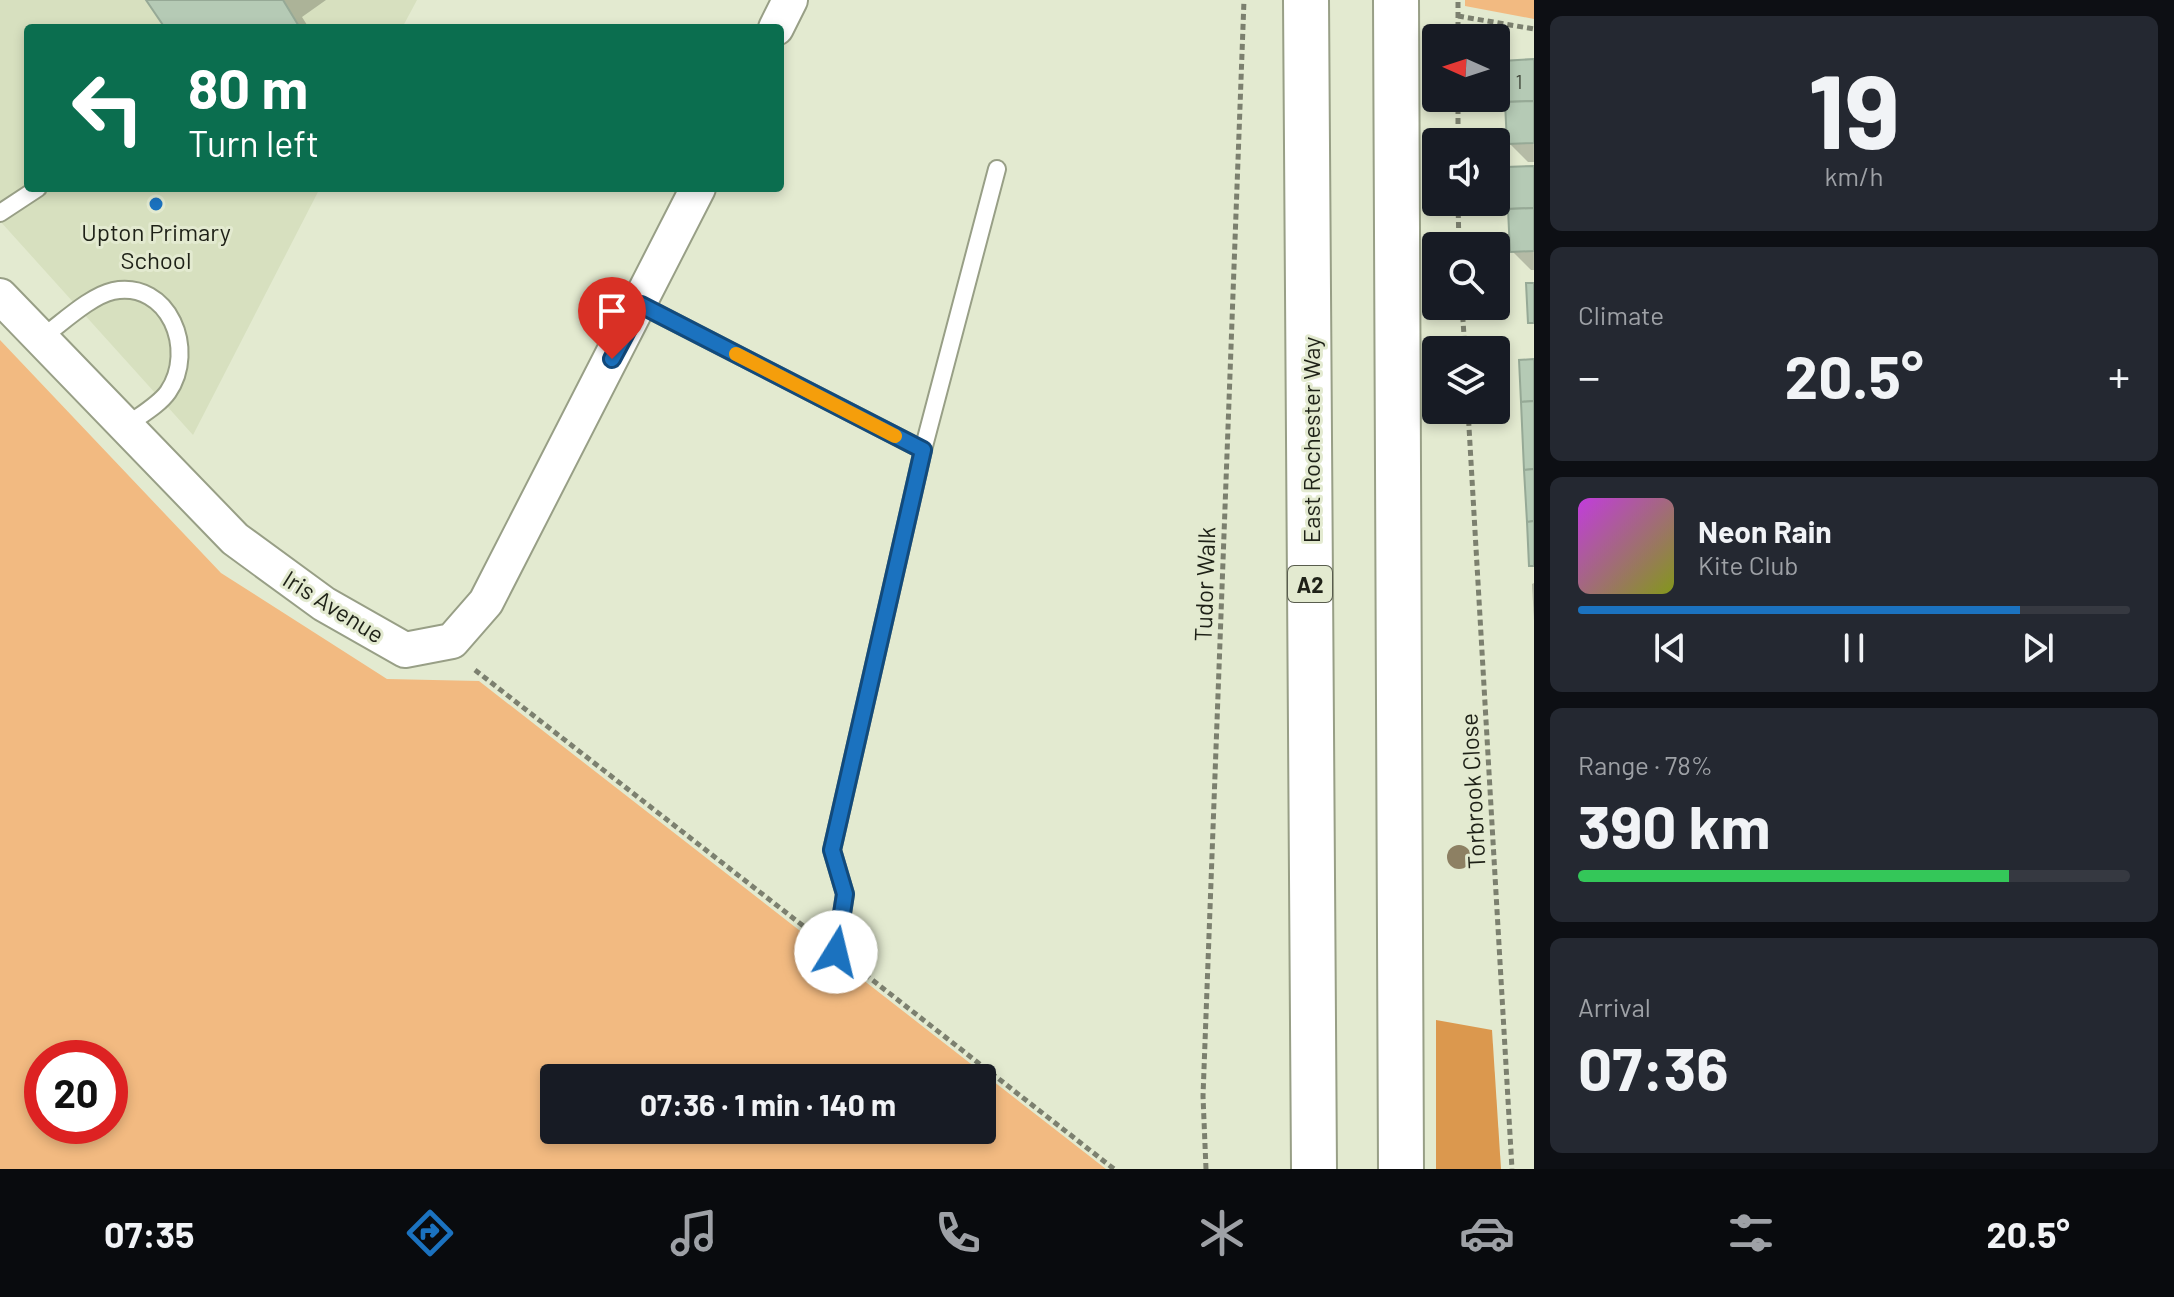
<!DOCTYPE html>
<html lang="en">
<head>
<meta charset="utf-8">
<style>
  :root { --surface:#171b24; --page:#242831; --text:#f1f3f6; --muted:#9ea1a6; --line:#363941; --accent:#1b72bf }
  body { margin:0; font-family:Barlow,sans-serif; background:var(--page); color:var(--text); height:100vh; display:flex; flex-direction:column; font-size:30px; white-space:nowrap }
  * { box-sizing:border-box; margin:0 }
  p { font-size:26px; color:var(--muted) }
  .icon { flex:none; width:44px; height:44px; fill:none; stroke:currentColor; stroke-width:2; stroke-linecap:round; stroke-linejoin:round }
  .map { position:relative; flex:1; overflow:hidden }
  .details { display:flex; flex-direction:column; gap:16px; padding:16px; background:#0d0f14; width:640px }
  .details>* { flex:none }
  .hud { position:absolute; left:24px; top:24px; width:760px; height:168px; border-radius:8px; box-shadow:0 4px 12px #0003; background:#0b6e4f; color:#fff; overflow:hidden }
  .needle { width:52px; rotate:273deg }
  .tools { position:absolute; left:1422px; top:24px; display:grid; gap:16px }
  .tools a { display:grid; place-items:center; width:88px; height:88px; border-radius:8px; background:var(--surface); box-shadow:0 4px 12px #0003; font-size:40px }
  .speed { position:absolute; left:24px; top:1040px; display:flex; gap:16px; font-size:40px; font-weight:700; text-align:center }
  .speed>* { display:grid; place-content:center; width:104px; height:104px; border-radius:50%; background:var(--surface); box-shadow:0 4px 12px #0003; line-height:1 }
  .speed .limit { border:12px solid #d22; background:#fff; color:#111 }
  .pin { position:absolute; display:grid; place-items:center; width:68px; height:68px; color:#fff; margin:-82px -34px; border-radius:50% 50% 50% 0; rotate:-45deg; box-shadow:0 0 8px #0007 }
  .pin .icon { rotate:45deg }
  .me { position:absolute; width:88px; margin:-44px; rotate:9deg; stroke-linejoin:round; filter:drop-shadow(0 0 6px #0008) }
  .turn { display:flex; align-items:center; gap:28px; height:168px; padding:0 32px; font-size:36px }
  .turn .icon { width:104px; height:104px; stroke-width:2.5 }
  .turn b { display:block; font-size:56px; line-height:68px }
  .big { font-size:60px; font-weight:700; line-height:1.1 }
  .details .widget { flex:1; display:flex; flex-direction:column; justify-content:center; gap:12px; min-width:0; padding:0 28px; border-radius:12px; background:var(--page) }
  .details .dial { align-items:center; gap:0 }
  .dial b { font-size:104px; line-height:1 }
  .song { display:flex; align-items:center; gap:24px }
  .cover { width:96px; height:96px; border-radius:12px; background:linear-gradient(135deg,hsl(290 70% 55%),hsl(70 70% 35%)) }
  .played { height:8px; border-radius:4px; background:linear-gradient(90deg,var(--accent) 80%,var(--line) 80%) }
  .keys { display:flex; justify-content:space-around; direction:ltr }
  .heat { display:flex; justify-content:space-between; align-items:center; font-size:44px; direction:ltr }
  .charge { height:12px; border-radius:6px; background:linear-gradient(90deg,#34c759 78%,var(--line) 0) }
  .trip { position:absolute; left:540px; top:1064px; width:456px; height:80px; border-radius:8px; background:var(--surface); box-shadow:0 4px 12px #0003; font-weight:700; line-height:80px; text-align:center }
  .menu { display:flex; height:128px; justify-content:space-around; align-items:center; background:#090b0e; color:var(--muted) }
  .menu .icon { width:56px; height:56px }
  .menu .on { color:var(--accent) }
  .menu b { font-size:36px; color:var(--text) }
  main { display:flex; flex:1; min-height:0 }
  .map>svg:first-child { display:block }
</style>
</head>
<body>
<main>
<div class="map">
<svg width="1534" height="1169" viewBox="0 0 1534 1169">
  <rect width="100%" height="100%" fill="#e3ead0"/>
  <polygon fill="#d7e0bf" points="0,0 417,0 402,28 28,28 28,188 320,188 193,435 0,221"/>
  <g fill="#f2ba81" fill-rule="evenodd">
    <polygon points="1465,0 1534,0 1534,19 1465,6"/>
    <path d="M0,340L221,573L387,679L479,681L1106,1169H0ZM42,1058H110V1126H42ZM554,1078H982V1130H554Z"/>
  </g>
  <polygon fill="#db984e" points="1436,1020 1492,1030 1501,1169 1436,1169"/>
  <g fill="#0003">
    <polygon points="149,0 326,0 302,17 309,28 168,28"/>
    <polygon points="1534,61 1534,162 1528,162 1509,143"/>
    <polygon points="1534,168 1534,270 1531,270 1512,251"/>
    <polygon points="1534,583 1534,621 1532,584"/>
  </g>
  <g fill="#b5cab5" stroke="#96a996" stroke-width="2">
    <polygon points="146,0 283,0 300,28 165,28"/>
    <polygon points="1534,59 1534,101 1505,102 1502,61"/>
    <polygon points="1534,101 1534,143 1507,144 1505,102"/>
    <polygon points="1534,166 1534,208 1508,209 1506,167"/>
    <polygon points="1534,208 1534,251 1510,252 1508,209"/>
    <polygon points="1526,283 1534,283 1534,323 1528,323"/>
    <polygon points="1534,359 1534,401 1521,402 1519,360"/>
    <polygon points="1534,401 1534,469 1524,470 1521,402"/>
    <polygon points="1534,469 1534,521 1527,522 1524,470"/>
    <polygon points="1534,521 1534,566 1529,566 1527,522"/>
  </g>
  <g fill="none" stroke-linecap="round" stroke-linejoin="round">
    <g stroke="#989f86" stroke-width="20">
      <g id="service">
        <polyline points="0,213 38,188"/>
        <polyline points="641,305 923,450"/>
        <path d="M41,338C61,324 90,296 113,291C169,280 197,350 168,392C159,405 139,416 126,426"/>
        <polyline points="836,952 845,894 832,850 923,450 997,169"/>
      </g>
    </g>
    <g stroke="#989f86" stroke-width="38">
      <g id="minor">
        <polyline points="776,28 790,0"/>
        <polyline points="0,296 235,539 324,604 405,650 452,641 486,602 698,188"/>
      </g>
    </g>
    <g stroke="#989f86" stroke-width="48">
      <g id="trunk">
        <polyline points="1306,0 1314,1169"/>
        <polyline points="1396,0 1401,1169"/>
      </g>
    </g>
    <g stroke="#7c806f" stroke-width="5" stroke-dasharray="6 4" stroke-linecap="butt">
      <polyline points="1458,16 1534,29"/>
      <polyline points="1458,38 1458,0"/>
      <polyline points="1458,98 1458,142"/>
      <polyline points="1458,202 1459,246"/>
      <polyline points="1462,306 1465,350"/>
      <polyline points="1468,410 1512,1169"/>
      <polyline points="475,670 811,932"/>
      <polyline points="857,968 1114,1169"/>
      <polyline points="1206,1169 1203,1096 1244,0"/>
    </g>
    <use href="#service" stroke="#fff" stroke-width="16"/>
    <use href="#minor" stroke="#fff" stroke-width="34"/>
    <use href="#trunk" stroke="#fff" stroke-width="44"/>
  </g>
  <circle fill="#8d8063" cx="1459" cy="857" r="12"/>
  <g fill="none" stroke-linecap="round" stroke-linejoin="round">
    <g stroke="#124a7c" stroke-width="20">
      <polyline id="route" points="612,359 641,305 923,450 832,850 845,894 836,952"/>
    </g>
    <use href="#route" stroke="#1b72bf" stroke-width="14"/>
    <polyline stroke="#f59e0b" stroke-width="14" points="736,354 895,436"/>
  </g>
  <circle fill="#1b72bf" stroke="#e3ead0" stroke-width="3" cx="156" cy="204" r="8"/>
  <g text-anchor="middle" dominant-baseline="central" stroke-width="6" stroke-linejoin="round" paint-order="stroke">
    <g font-size="20" fill="#444b3e">
      <text x="1519" y="81">1</text>
    </g>
    <rect fill="#e3ead0" stroke="#595d4e" stroke-width="2" x="1288" y="566" width="44" height="36" rx="6"/>
    <g font-size="22" font-weight="bold" fill="#1e2117">
      <text x="1310" y="584">A2</text>
    </g>
    <g font-size="24" fill="#1e2117" stroke="#e3ead0">
      <text x="156" y="231">Upton Primary<tspan x="156" dy="28">School</tspan></text>
    </g>
    <g font-size="24" fill="#1e2117" stroke="#e3ead0">
      <text transform="translate(1310 440) rotate(-90)">East Rochester Way</text>
      <text transform="translate(1204 584) rotate(-88)">Tudor Walk</text>
      <text transform="translate(334 606) rotate(32)">Iris Avenue</text>
      <text transform="translate(1472 791) rotate(-93)">Torbrook Close</text>
    </g>
  </g>
</svg>
<div class="tools">
<a><svg class="needle" viewBox="-14 -14 28 28"><path d="M0-13l5 13h-10z" fill="#e53935"/><path d="M0 13l5-13h-10z" fill="#9ea1a6"/></svg></a>
<a><svg class="icon" aria-label="sound" viewBox="0 0 24 24"><path d="M4 9h4l5-4v14l-5-4H4zM17 9q2 3 0 6"/></svg></a>
<a><svg class="icon" aria-label="search" viewBox="0 0 24 24"><circle cx="10" cy="10" r="6"/><path d="M15 15l6 6"/></svg></a>
<a><svg class="icon" aria-label="layers" viewBox="0 0 24 24"><path d="M12 4l9 5-9 5-9-5zM3 14l9 5 9-5"/></svg></a>
</div>
<div class="speed"><div class="limit">20</div></div>
<div class="pin" style="left:612px;top:359px;background:#d93025"><svg class="icon" aria-label="arrive" viewBox="0 0 24 24"><path d="M6 21V4h12l-3 4 3 4H6"/></svg></div>
<svg class="me" style="left:836px;top:952px" viewBox="-20 -20 40 40"><circle r="19" fill="#fff"/><path d="M0-13L10 11 0 6-10 11z" fill="#1b72bf"/></svg>
<div class="trip">07:36 · 1 min · 140 m</div>
<div class="hud">
<div class="turn"><svg class="icon" aria-label="left" viewBox="0 0 24 24"><path d="M17 20v-9H6M10 6l-5 5 5 5"/></svg><div><b>80 m</b>Turn left</div></div>
</div>
</div>
<section class="details">
<div class="widget dial"><b>19</b><p>km/h</p></div>
<div class="widget"><p>Climate</p>
<div class="heat"><a>−</a><b class="big">20.5°</b><a>+</a></div>
</div>
<div class="widget">
<div class="song"><i class="cover"></i><div><b>Neon Rain</b><p>Kite Club</p></div></div>
<div class="played"></div>
<div class="keys"><svg class="icon" aria-label="previous" viewBox="0 0 24 24"><path d="M18 5L8 12l10 7zM5 5v14"/></svg><svg class="icon" aria-label="pause" viewBox="0 0 24 24"><path d="M8 5v14M16 5v14"/></svg><svg class="icon" aria-label="next" viewBox="0 0 24 24"><path d="M6 5l10 7-10 7zM19 5v14"/></svg></div>
</div>
<div class="widget"><p>Range · 78%</p><b class="big">390 km</b><div class="charge"></div></div>
<div class="widget"><p>Arrival</p><b class="big">07:36</b></div>
</section>
</main>
<nav class="menu">
<b>07:35</b>
<svg class="icon on" aria-label="directions" viewBox="0 0 24 24"><path d="M12 3l9 9-9 9-9-9zM9 14v-3h6M13 9l2 2-2 2"/></svg>
<svg class="icon" aria-label="music" viewBox="0 0 24 24"><path d="M9 18V5l10-2v13"/><circle cx="6" cy="18" r="3"/><circle cx="16" cy="16" r="3"/></svg>
<svg class="icon" aria-label="phone" viewBox="0 0 24 24"><path d="M5 4h4l2 5-3 2q2 4 5 5l2-3 5 2v4C11 20 4 13 5 4z"/></svg>
<svg class="icon" aria-label="climate" viewBox="0 0 24 24"><path d="M12 3v18M4 7l16 10M4 17L20 7"/></svg>
<svg class="icon" aria-label="car" viewBox="0 0 24 24"><path d="M5 17H2v-5l4-1 3-4h7l3 4 3 1v5h-3M9 17h6M6 11h13"/><circle cx="7" cy="17" r="2"/><circle cx="17" cy="17" r="2"/></svg>
<svg class="icon" aria-label="filters" viewBox="0 0 24 24"><path d="M4 7h16M4 17h16"/><circle cx="9" cy="7" r="2"/><circle cx="15" cy="17" r="2"/></svg>
<b>20.5°</b>
</nav>
</body>
</html>
